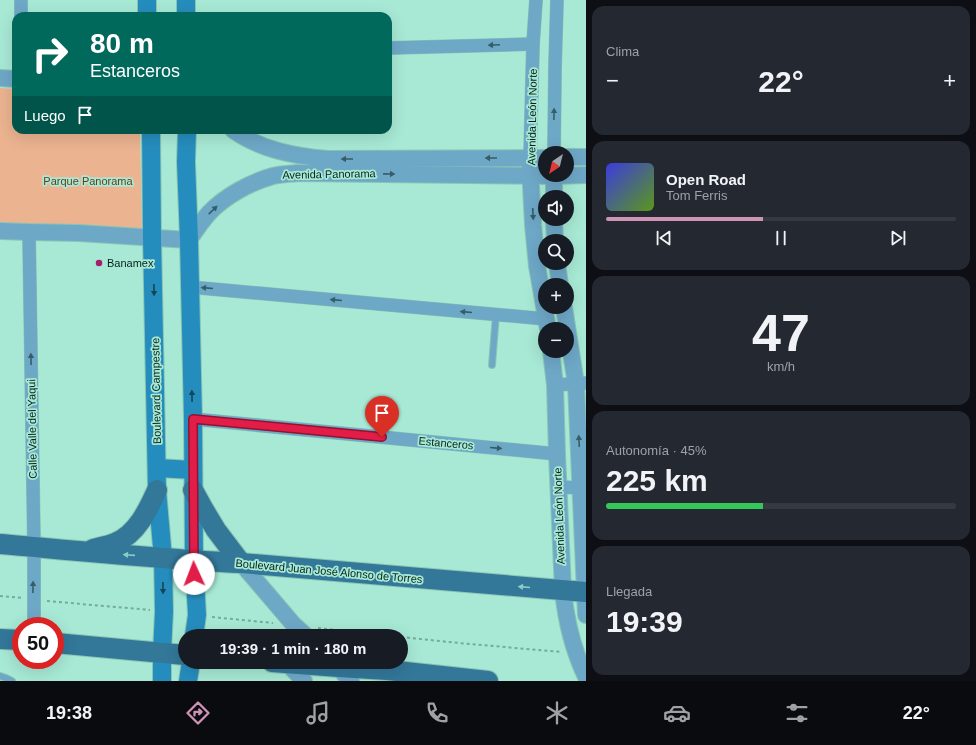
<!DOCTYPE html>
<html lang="es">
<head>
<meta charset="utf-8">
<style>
  :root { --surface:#171b24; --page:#242831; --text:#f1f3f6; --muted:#9ea1a6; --line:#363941; --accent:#cf93b6 }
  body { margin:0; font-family:Arial,sans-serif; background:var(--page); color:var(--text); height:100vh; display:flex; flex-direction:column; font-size:15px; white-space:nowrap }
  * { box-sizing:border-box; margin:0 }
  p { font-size:13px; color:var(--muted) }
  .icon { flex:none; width:22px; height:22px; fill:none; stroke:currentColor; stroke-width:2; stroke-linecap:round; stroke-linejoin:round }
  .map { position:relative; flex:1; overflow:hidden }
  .details { display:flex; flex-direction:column; gap:6px; padding:6px; background:#0d0f14; width:390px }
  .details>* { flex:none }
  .hud { position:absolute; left:12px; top:12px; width:380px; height:122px; border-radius:12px; box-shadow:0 4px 16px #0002; background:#00695c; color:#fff; overflow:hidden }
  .needle { width:26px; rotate:215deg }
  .buttons { position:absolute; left:538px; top:146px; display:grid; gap:8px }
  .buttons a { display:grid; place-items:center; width:36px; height:36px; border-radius:50%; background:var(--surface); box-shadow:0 4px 16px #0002; font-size:20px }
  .speed { position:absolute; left:12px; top:617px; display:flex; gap:8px; font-size:20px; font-weight:700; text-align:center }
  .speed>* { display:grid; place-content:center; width:52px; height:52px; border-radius:50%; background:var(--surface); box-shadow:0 4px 16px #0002; line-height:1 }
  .speed .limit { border:6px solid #d22; background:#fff; color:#111 }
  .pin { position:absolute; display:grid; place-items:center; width:34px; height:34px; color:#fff; margin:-41px -17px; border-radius:50% 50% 50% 0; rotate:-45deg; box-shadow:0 0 4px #0007 }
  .pin .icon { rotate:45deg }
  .me { position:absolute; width:44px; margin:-22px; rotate:358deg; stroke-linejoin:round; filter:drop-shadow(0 0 3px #0008) }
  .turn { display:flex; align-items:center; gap:14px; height:84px; padding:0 12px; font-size:18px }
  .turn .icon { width:52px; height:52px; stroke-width:2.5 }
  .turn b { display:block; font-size:28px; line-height:34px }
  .then { display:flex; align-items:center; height:38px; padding:0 12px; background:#0003; gap:8px; font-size:15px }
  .big { font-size:30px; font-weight:800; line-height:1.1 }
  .details .card { flex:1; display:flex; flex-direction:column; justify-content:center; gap:6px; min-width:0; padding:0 14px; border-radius:12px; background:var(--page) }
  .details .dial { align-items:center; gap:0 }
  .dial b { font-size:52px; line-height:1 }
  .song { display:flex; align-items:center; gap:12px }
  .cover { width:48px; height:48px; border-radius:6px; background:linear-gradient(135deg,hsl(240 70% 55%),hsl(90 70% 35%)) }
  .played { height:4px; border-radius:2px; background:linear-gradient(90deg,var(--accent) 45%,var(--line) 45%) }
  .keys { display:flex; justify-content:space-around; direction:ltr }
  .heat { display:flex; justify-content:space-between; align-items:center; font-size:22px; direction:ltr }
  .charge { height:6px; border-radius:3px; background:linear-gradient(90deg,#34c759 45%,var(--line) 0) }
  .trip { position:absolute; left:178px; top:629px; width:230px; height:40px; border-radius:20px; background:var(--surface); box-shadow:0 4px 16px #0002; font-weight:800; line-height:40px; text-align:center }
  .dock { display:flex; height:64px; justify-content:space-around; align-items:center; background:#090b0e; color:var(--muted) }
  .dock .icon { width:28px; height:28px }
  .dock .active { color:var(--accent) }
  .dock b { font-size:18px; color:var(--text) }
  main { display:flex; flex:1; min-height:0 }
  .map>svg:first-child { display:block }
</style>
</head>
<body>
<main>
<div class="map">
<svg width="586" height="681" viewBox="0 0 586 681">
  <rect width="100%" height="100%" fill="#a7e9d5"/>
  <polygon fill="#ebb390" points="0,88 16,89 16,130 140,130 142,235 0,228"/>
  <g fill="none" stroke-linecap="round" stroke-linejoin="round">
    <g stroke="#8ac5b4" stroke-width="8">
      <g id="service">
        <polyline points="492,365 496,314"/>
        <polyline points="0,676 6,678 12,681"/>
      </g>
    </g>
    <g stroke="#8ac5b4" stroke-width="14">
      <g id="minor">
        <polyline points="21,0 21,16"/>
        <polyline points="388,48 533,44"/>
        <polyline points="554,153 555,67 557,0"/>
        <polyline points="530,158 533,44 536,0"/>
        <polyline points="29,232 34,547 34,626"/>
        <polyline points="190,287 546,319"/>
        <polyline points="555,385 586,383"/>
        <polyline points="193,419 557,454"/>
        <polyline points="558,487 586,488"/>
      </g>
    </g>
    <g stroke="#8ac5b4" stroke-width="18">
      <g id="tertiary">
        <polyline points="0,78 16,79"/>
        <path d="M233,130C261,150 294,156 328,159L545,158"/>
        <polyline points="567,157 586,157"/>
        <polyline points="530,166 533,225 537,266 548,329"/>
        <polyline points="554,175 554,197"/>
        <polyline points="554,219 555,241"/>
        <path d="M0,231L29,232L79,233L189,240C195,231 202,221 209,213C225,196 251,182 273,176C281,174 290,174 298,173L554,176L586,175"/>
        <polyline points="557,263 560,285"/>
        <polyline points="564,307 576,384 586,615"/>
        <path d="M551,351L555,385L557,454L563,591C566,620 573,650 586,677"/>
        <polyline points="241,563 294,625 306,636"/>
        <polyline points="333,662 351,681"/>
        <polyline points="287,663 304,681"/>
      </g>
    </g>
    <g stroke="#8ac5b4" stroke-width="20">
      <g id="secondary">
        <polyline points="147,0 147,16"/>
        <polyline points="186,0 186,16"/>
        <polyline points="151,130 152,237 157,490 163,558 164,612 162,652 162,681"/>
        <polyline points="187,130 186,162 189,240 193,419 194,561 197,615 194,636"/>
        <polyline points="157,468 193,470"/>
        <polyline points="188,681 191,662"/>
      </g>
    </g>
    <g stroke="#8ac5b4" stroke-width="22">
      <g id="primary">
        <polyline points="193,490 204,510 216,530 241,563"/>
        <path d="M0,544C80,551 160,559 241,563L586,592"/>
        <path d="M93,549C100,547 108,546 115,543C137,534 148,510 157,490"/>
        <polyline points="0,639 21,640"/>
        <polyline points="55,643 185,655"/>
        <polyline points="272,662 339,667 387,670 488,681"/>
      </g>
    </g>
    <g stroke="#75ab9b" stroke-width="2" stroke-dasharray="3 3" stroke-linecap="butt">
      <polyline points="0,596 23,598"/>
      <polyline points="47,601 150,610"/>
      <polyline points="212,617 273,623"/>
      <polyline points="318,628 391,636"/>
      <polyline points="401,637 459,643 561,652"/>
    </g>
    <use href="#service" stroke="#6ea8c7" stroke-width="6"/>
    <use href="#minor" stroke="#6ea8c7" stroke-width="13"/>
    <use href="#tertiary" stroke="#6ea8c7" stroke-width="16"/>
    <use href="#secondary" stroke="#258dbd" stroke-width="18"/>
    <use href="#primary" stroke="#379" stroke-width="20"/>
  </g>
  <defs><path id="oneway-solid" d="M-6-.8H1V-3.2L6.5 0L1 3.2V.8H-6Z"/></defs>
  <g fill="#355e68">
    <use href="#oneway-solid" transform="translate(494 45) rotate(178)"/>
    <use href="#oneway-solid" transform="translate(554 114) rotate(-89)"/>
    <use href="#oneway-solid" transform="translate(491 158) rotate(180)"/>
    <use href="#oneway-solid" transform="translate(347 159) rotate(180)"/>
    <use href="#oneway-solid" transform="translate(389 174) rotate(1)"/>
    <use href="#oneway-solid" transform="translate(213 210) rotate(-44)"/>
    <use href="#oneway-solid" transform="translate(533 214) rotate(87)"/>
    <use href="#oneway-solid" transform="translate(207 288) rotate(-175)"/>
    <use href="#oneway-solid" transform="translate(336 300) rotate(-175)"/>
    <use href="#oneway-solid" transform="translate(466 312) rotate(-175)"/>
    <use href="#oneway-solid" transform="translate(31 359) rotate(-91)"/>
    <use href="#oneway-solid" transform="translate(579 441) rotate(-93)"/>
    <use href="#oneway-solid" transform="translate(496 448) rotate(5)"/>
    <use href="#oneway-solid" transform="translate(33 587) rotate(-89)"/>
  </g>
  <g fill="#124754">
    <use href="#oneway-solid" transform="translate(154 290) rotate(89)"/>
    <use href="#oneway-solid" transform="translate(192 396) rotate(-91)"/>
    <use href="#oneway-solid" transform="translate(163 588) rotate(89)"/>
  </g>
  <g fill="#8accc6">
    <use href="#oneway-solid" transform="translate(129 555) rotate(-176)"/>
    <use href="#oneway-solid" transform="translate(524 587) rotate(-175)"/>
  </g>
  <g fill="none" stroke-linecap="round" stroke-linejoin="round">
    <g stroke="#92132f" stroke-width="10">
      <polyline id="route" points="194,574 193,419 382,437"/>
    </g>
    <use href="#route" stroke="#e11d48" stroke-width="7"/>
  </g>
  <circle fill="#a51e67" stroke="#a7e9d5" stroke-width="1.5" cx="99" cy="263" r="4"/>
  <g text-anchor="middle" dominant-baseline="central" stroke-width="3.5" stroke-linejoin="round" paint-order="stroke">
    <g font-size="11" fill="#07221b" stroke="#a7e9d5">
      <text transform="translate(532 117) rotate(-89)">Avenida León Norte</text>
      <text transform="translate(329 174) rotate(-1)">Avenida Panorama</text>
      <text transform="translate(156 391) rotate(-91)">Boulevard Campestre</text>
      <text transform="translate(32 429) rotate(-91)">Calle Valle del Yaqui</text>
      <text transform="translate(446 443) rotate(5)">Estanceros</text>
      <text transform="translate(559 516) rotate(-92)">Avenida León Norte</text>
      <text transform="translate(329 571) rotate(5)">Boulevard Juan José Alonso de Torres</text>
    </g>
    <g font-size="11" fill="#6b3a17" stroke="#a7e9d5">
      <text x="88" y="181">Parque Panorama</text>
    </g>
    <g font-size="11" fill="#07221b" stroke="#a7e9d5" text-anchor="start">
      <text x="107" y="263">Banamex</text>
    </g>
  </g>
</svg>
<div class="buttons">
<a><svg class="needle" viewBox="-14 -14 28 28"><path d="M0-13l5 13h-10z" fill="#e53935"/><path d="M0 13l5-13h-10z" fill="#9ea1a6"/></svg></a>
<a><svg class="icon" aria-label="sound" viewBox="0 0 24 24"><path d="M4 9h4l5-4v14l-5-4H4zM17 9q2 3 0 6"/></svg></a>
<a><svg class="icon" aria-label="search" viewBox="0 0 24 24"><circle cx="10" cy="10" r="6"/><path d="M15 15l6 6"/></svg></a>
<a>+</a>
<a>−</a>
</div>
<div class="speed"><div class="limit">50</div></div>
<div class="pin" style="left:382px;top:437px;background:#d93025"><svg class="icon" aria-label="arrive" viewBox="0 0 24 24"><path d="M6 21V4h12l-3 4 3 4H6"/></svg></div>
<svg class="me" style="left:194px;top:574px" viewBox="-20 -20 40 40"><circle r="19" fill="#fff"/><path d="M0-13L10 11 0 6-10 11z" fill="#e11d48"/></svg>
<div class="trip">19:39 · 1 min · 180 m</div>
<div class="hud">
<div class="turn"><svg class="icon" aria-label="right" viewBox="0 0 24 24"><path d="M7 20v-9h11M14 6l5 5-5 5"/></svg><div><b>80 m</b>Estanceros</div></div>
<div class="then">Luego<svg class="icon" aria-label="arrive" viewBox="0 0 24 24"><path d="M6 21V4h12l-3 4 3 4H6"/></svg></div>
</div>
</div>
<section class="details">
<div class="card"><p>Clima</p>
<div class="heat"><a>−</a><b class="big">22°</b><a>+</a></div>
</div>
<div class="card">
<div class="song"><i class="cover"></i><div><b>Open Road</b><p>Tom Ferris</p></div></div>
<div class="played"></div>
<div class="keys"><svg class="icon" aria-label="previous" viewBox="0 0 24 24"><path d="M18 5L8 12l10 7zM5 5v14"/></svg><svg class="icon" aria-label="pause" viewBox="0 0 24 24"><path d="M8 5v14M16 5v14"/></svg><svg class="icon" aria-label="next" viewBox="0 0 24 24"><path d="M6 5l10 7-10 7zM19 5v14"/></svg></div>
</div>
<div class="card dial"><b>47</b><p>km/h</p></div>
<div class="card"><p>Autonomía · 45%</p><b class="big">225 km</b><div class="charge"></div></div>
<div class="card"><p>Llegada</p><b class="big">19:39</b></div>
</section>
</main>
<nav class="dock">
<b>19:38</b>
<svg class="icon active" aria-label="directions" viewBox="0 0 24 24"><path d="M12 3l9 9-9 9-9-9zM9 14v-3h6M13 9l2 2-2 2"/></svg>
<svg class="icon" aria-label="music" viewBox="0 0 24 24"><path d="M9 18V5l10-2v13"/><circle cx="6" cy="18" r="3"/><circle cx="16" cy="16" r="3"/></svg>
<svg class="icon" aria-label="phone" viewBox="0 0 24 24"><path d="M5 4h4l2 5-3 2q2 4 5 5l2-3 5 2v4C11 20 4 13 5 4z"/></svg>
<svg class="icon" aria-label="climate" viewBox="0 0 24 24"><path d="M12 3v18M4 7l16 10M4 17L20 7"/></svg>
<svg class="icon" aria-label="car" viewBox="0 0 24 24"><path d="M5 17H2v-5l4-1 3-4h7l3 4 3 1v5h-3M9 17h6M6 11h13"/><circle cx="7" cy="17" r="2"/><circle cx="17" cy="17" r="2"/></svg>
<svg class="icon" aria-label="filters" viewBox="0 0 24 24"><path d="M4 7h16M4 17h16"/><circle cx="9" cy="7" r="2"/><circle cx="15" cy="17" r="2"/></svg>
<b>22°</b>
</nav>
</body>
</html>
